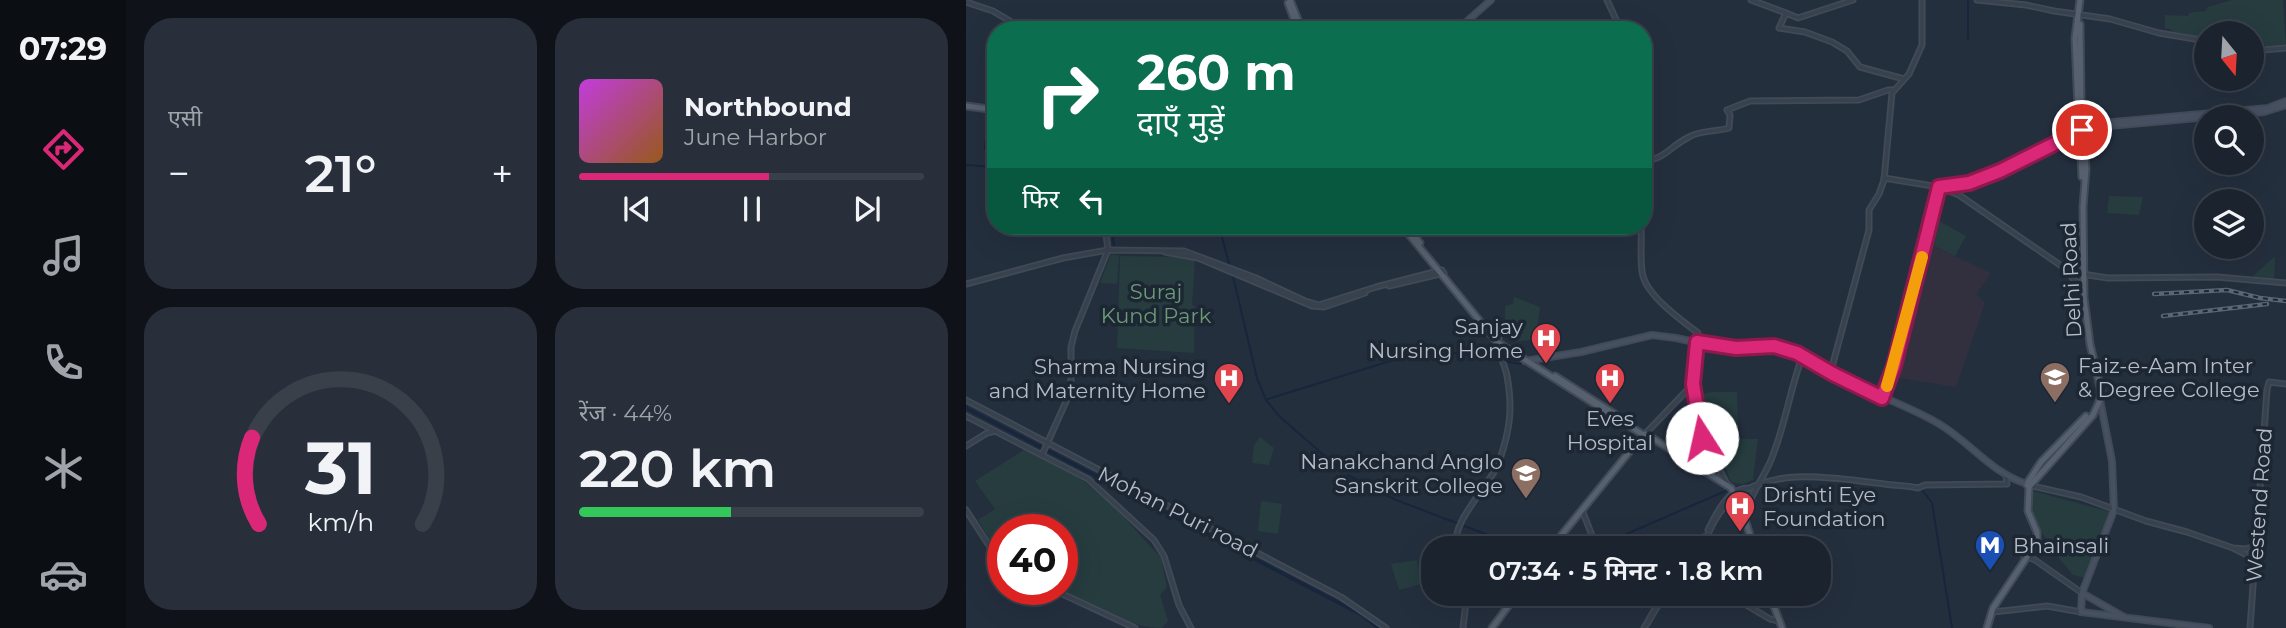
<!DOCTYPE html>
<html lang="hi">
<head>
<meta charset="utf-8">
<style>
  :root { --surface:#1b232e; --page:#282f3a; --text:#f1f3f6; --muted:#a0a4aa; --line:#39404a; --accent:#db2777 }
  body { margin:0; font-family:Montserrat,"Noto Sans Devanagari",sans-serif; background:var(--page); color:var(--text); height:100vh; display:flex; flex-direction:column; font-size:26px; white-space:nowrap }
  * { box-sizing:border-box; margin:0 }
  p { font-size:23px; color:var(--muted) }
  .icon { flex:none; width:38px; height:38px; fill:none; stroke:currentColor; stroke-width:2; stroke-linecap:round; stroke-linejoin:round }
  .map { position:relative; flex:1; overflow:hidden }
  .panel { display:flex; flex-direction:column; gap:18px; padding:18px; background:#0f1319; width:840px }
  .panel>* { flex:none }
  .banner { position:absolute; left:21px; top:21px; width:665px; height:214px; border-radius:28px; box-shadow:0 7px 28px #0002,0 0 0 2px var(--line); background:#0b6e4f; color:#fff; overflow:hidden }
  .needle { width:46px; rotate:162deg }
  .tools { position:absolute; left:1228px; top:21px; display:grid; gap:14px }
  .tools a { display:grid; place-items:center; width:70px; height:70px; border-radius:50%; background:var(--surface); box-shadow:0 7px 28px #0002,0 0 0 2px var(--line); font-size:35px }
  .speed { position:absolute; left:21px; top:514px; display:flex; gap:14px; font-size:35px; font-weight:700; text-align:center }
  .speed>* { display:grid; place-content:center; width:91px; height:91px; border-radius:50%; background:var(--surface); box-shadow:0 7px 28px #0002,0 0 0 2px var(--line); line-height:1 }
  .speed .limit { border:10px solid #d22; background:#fff; color:#111 }
  .pin { position:absolute; display:grid; place-items:center; width:60px; height:60px; color:#fff; margin:-30px; border:4px solid #fff; border-radius:50%; box-shadow:0 2px 7px #0007 }
  .me { position:absolute; width:77px; margin:-38px; rotate:350deg; stroke-linejoin:round; filter:drop-shadow(0 0 5px #0008) }
  .turn { display:flex; align-items:center; gap:24px; height:147px; padding:0 35px; font-size:32px }
  .turn .icon { width:91px; height:91px; stroke-width:2.5 }
  .turn b { display:block; font-size:49px; line-height:60px }
  .then { display:flex; align-items:center; height:66px; padding:0 35px; background:#0003; gap:14px; font-size:26px }
  .big { font-size:52px; font-weight:600; line-height:1.1 }
  .panel .card { flex:1; display:flex; flex-direction:column; justify-content:center; gap:10px; min-width:0; padding:0 24px; border-radius:28px; background:var(--page) }
  .panel .dial { align-items:center; gap:0 }
  .dial svg { height:182px; overflow:visible; fill:none; stroke:var(--line); stroke-width:7; stroke-linecap:round; text-anchor:middle }
  .dial text { fill:var(--text); stroke:none }
  .song { display:flex; align-items:center; gap:21px }
  .cover { width:84px; height:84px; border-radius:10px; background:linear-gradient(135deg,hsl(290 70% 55%),hsl(30 70% 35%)) }
  .played { height:7px; border-radius:4px; background:linear-gradient(90deg,var(--accent) 55%,var(--line) 55%) }
  .keys { display:flex; justify-content:space-around; direction:ltr }
  .heat { display:flex; justify-content:space-between; align-items:center; font-size:38px; direction:ltr }
  .charge { height:10px; border-radius:5px; background:linear-gradient(90deg,#34c759 44%,var(--line) 0) }
  .panel .tiles { flex:1; display:grid; gap:18px; grid-template-columns:repeat(2,1fr) }
  .trip { position:absolute; left:455px; top:536px; width:410px; height:70px; border-radius:28px; background:var(--surface); box-shadow:0 7px 28px #0002,0 0 0 2px var(--line); font-weight:600; line-height:70px; text-align:center }
  main { display:flex; flex:1; min-height:0 }
  .tabs { display:flex; flex-direction:column; width:126px; justify-content:space-around; align-items:center; background:#0b0e12; color:var(--muted) }
  .tabs .icon { width:49px; height:49px }
  .tabs .on { color:var(--accent) }
  .tabs b { font-size:32px; color:var(--text) }
  .map>svg:first-child { display:block }
</style>
</head>
<body>
<main>
<nav class="tabs">
<b>07:29</b>
<svg class="icon on" aria-label="directions" viewBox="0 0 24 24"><path d="M12 3l9 9-9 9-9-9zM9 14v-3h6M13 9l2 2-2 2"/></svg>
<svg class="icon" aria-label="music" viewBox="0 0 24 24"><path d="M9 18V5l10-2v13"/><circle cx="6" cy="18" r="3"/><circle cx="16" cy="16" r="3"/></svg>
<svg class="icon" aria-label="phone" viewBox="0 0 24 24"><path d="M5 4h4l2 5-3 2q2 4 5 5l2-3 5 2v4C11 20 4 13 5 4z"/></svg>
<svg class="icon" aria-label="climate" viewBox="0 0 24 24"><path d="M12 3v18M4 7l16 10M4 17L20 7"/></svg>
<svg class="icon" aria-label="car" viewBox="0 0 24 24"><path d="M5 17H2v-5l4-1 3-4h7l3 4 3 1v5h-3M9 17h6M6 11h13"/><circle cx="7" cy="17" r="2"/><circle cx="17" cy="17" r="2"/></svg>
</nav>
<section class="panel">
<div class="tiles">
<div class="card"><p>एसी</p>
<div class="heat"><a>−</a><b class="big">21°</b><a>+</a></div>
</div>
<div class="card">
<div class="song"><i class="cover"></i><div><b>Northbound</b><p>June Harbor</p></div></div>
<div class="played"></div>
<div class="keys"><svg class="icon" aria-label="previous" viewBox="0 0 24 24"><path d="M18 5L8 12l10 7zM5 5v14"/></svg><svg class="icon" aria-label="pause" viewBox="0 0 24 24"><path d="M8 5v14M16 5v14"/></svg><svg class="icon" aria-label="next" viewBox="0 0 24 24"><path d="M6 5l10 7-10 7zM19 5v14"/></svg></div>
</div>
<div class="card dial"><svg viewBox="0 0 100 80">
<path d="M14 69A42 42 0 1 1 86 69"/>
<path d="M14 69A42 42 0 0 1 11 31" stroke="#db2777"/>
<text x="50" y="56" font-size="32" font-weight="700">31</text>
<text x="50" y="72" font-size="11">km/h</text>
</svg></div>
<div class="card"><p>रेंज · 44%</p><b class="big">220 km</b><div class="charge"></div></div>
</div>
</section>
<div class="map">
<svg width="1320" height="628" viewBox="0 0 1320 628">
  <rect width="100%" height="100%" fill="#242f3e"/>
  <polygon fill="#32303f" points="963,244 1025,273 1010,294 1019,303 990,387 927,377"/>
  <g fill="#263c3f">
    <polygon points="1266,0 1317,0 1320,46 1286,47 1286,33 1241,33 1241,39 1207,32 1206,30 1199,28 1199,15 1222,16 1223,13 1239,11 1242,7"/>
    <polygon points="1143,196 1177,197 1173,215 1141,213"/>
    <polygon points="973,221 1000,236 989,256 968,246"/>
    <polygon points="198,226 237,226 236,237 197,235"/>
    <polygon points="145,254 153,255 151,284 134,283"/>
    <polygon points="154,256 220,257 229,260 226,305 229,306 228,353 151,348"/>
    <polygon points="1309,256 1308,281 1287,279 1286,277"/>
    <polygon points="548,297 574,307 570,339 548,342 541,338 544,335 542,323 539,323 539,306 547,304"/>
    <polygon points="746,392 771,392 772,436 737,436 733,395"/>
    <polygon points="294,437 308,448 303,465 286,463 288,445"/>
    <polygon points="748,439 792,439 787,480 777,484 765,482 758,464 743,441"/>
    <path d="M58,450H62L116,480L145,503L195,558L201,587L194,595L202,621L196,628C161,628 125,606 95,590L96,530H37V561L12,520L29,509L9,481Z"/>
    <polygon points="1067,491 1144,512 1120,578 1107,575 1088,552 1069,521 1065,504"/>
    <polygon points="295,501 316,504 312,534 292,531"/>
    <polygon points="451,560 455,584 433,590 425,564"/>
  </g>
  <g fill="none" stroke-linecap="round" stroke-linejoin="round">
    <g stroke="#17263c" stroke-width="2">
      <polyline points="1002,0 1002,39"/>
      <polyline points="19,149 22,115"/>
      <polyline points="0,165 30,167"/>
      <polyline points="145,226 148,245"/>
      <polyline points="253,226 264,267"/>
      <polyline points="266,272 291,378 300,400 313,416 376,471"/>
      <polyline points="302,399 450,353 477,351 555,364"/>
      <polyline points="382,475 430,500 556,548"/>
      <polyline points="882,478 949,484 954,487 966,503 986,628"/>
      <polyline points="768,488 793,482"/>
      <polyline points="628,548 762,490"/>
    </g>
    <polyline stroke="#17263c" stroke-width="3.5" points="0,408 396,615 412,628"/>
    <g stroke="#414a57" stroke-width="7">
      <g id="tertiary">
        <polyline points="641,0 655,30"/>
        <polyline points="785,0 820,13 813,28 839,32 866,42 881,51 894,67 938,79"/>
        <polyline points="1011,0 1060,5 1088,11 1144,19 1193,33 1241,41"/>
        <polyline points="0,2 27,11 59,30"/>
        <polyline points="820,13 832,18 887,0"/>
        <polyline points="1286,51 1320,48"/>
        <polyline points="1092,145 1114,134"/>
        <path d="M677,162C702,157 703,147 723,137C734,130 750,132 763,128L764,115L761,110L784,101L893,100L922,90H928"/>
        <polyline points="918,178 973,187 993,195 1097,267 1109,281 1118,285"/>
        <polyline points="975,187 1003,183 1034,171 1113,131"/>
        <path d="M675,226C676,241 674,256 676,271C678,294 714,319 732,333L727,384L736,437L762,486"/>
        <polyline points="199,252 232,258 346,306 358,307 399,293"/>
        <polyline points="1116,274 1142,278 1251,277 1320,283"/>
        <polyline points="0,284 97,258 142,250 218,251 290,278 339,301 353,305 410,287 476,270"/>
        <polyline points="423,286 478,273"/>
        <polyline points="866,367 903,230 903,210 913,194 918,180 926,93 943,74 956,45 956,0"/>
        <polyline points="916,398 928,366 973,187"/>
        <polyline points="0,400 375,597 420,628"/>
        <polyline points="0,416 29,431"/>
        <polyline points="680,433 727,384"/>
        <polyline points="0,446 21,433 29,431 122,479 188,540 198,556 213,605 225,628"/>
        <polyline points="76,455 102,397 105,382 105,347 109,331 142,250 139,226"/>
        <polyline points="1066,486 1115,497 1180,521 1221,532 1267,548 1280,549 1291,545"/>
        <polyline points="0,510 37,567"/>
        <polyline points="616,510 631,548"/>
        <path d="M779,516C784,492 801,475 808,452C819,423 824,392 834,363L839,360"/>
        <path d="M742,530C750,514 762,488 782,488"/>
        <path d="M492,548C481,525 525,485 533,462C544,430 547,409 541,376C539,364 530,351 533,339"/>
        <polyline points="731,548 738,537"/>
        <path d="M736,548C743,531 752,510 767,498C810,465 871,479 919,484C930,486 941,485 952,488L959,485L1041,484L1040,476"/>
        <polyline points="1269,549 1281,555 1288,563"/>
        <polyline points="1057,555 1069,560 1116,593"/>
        <polyline points="88,590 169,628"/>
        <polyline points="760,593 804,619 813,621"/>
        <polyline points="1027,612 1081,606 1115,612"/>
        <polyline points="681,624 693,604"/>
        <polyline points="497,628 501,593"/>
        <polyline points="678,628 698,593"/>
        <polyline points="1284,628 1301,390 1303,382 1320,384"/>
      </g>
    </g>
    <g stroke="#414a57" stroke-width="8">
      <g id="secondary">
        <polyline points="491,30 525,0"/>
        <polyline points="1116,130 1136,123 1302,108 1320,101"/>
        <polyline points="1117,134 1132,127 1298,112 1320,105"/>
        <polyline points="734,346 759,351 808,349"/>
        <path d="M842,360C881,386 927,398 968,421C1002,439 1023,472 1061,484"/>
        <polyline points="559,361 615,352 686,335 710,338 747,346 770,348 808,346 840,358"/>
        <polyline points="1133,401 1134,400 1146,461 1148,510 1116,593 1115,612 1243,628"/>
        <polyline points="1116,593 1158,617"/>
      </g>
    </g>
    <g stroke="#414a57" stroke-width="9">
      <g id="primary">
        <polyline points="324,0 336,30"/>
        <polyline points="322,3 332,30"/>
        <polyline points="1114,24 1115,102"/>
        <polyline points="0,106 30,110"/>
        <polyline points="1113,131 1109,38 1114,0"/>
        <polyline points="1114,138 1116,177"/>
        <polyline points="436,226 531,342 676,434"/>
        <polyline points="441,226 454,243"/>
        <polyline points="589,376 652,416"/>
        <polyline points="680,434 765,488 777,513 788,548"/>
        <polyline points="1062,482 1075,462 1120,416"/>
        <polyline points="1063,487 1127,415 1134,400 1135,391 1124,344 1118,298 1117,207 1120,169 1117,134"/>
        <polyline points="585,548 677,435"/>
        <polyline points="803,593 816,628"/>
        <polyline points="526,628 552,593"/>
        <polyline points="1021,628 1027,608 1071,542 1071,532 1062,511 1063,487 1061,485"/>
      </g>
    </g>
    <use href="#tertiary" stroke="#38414e" stroke-width="3.5"/>
    <use href="#secondary" stroke="#465061" stroke-width="4.5"/>
    <use href="#primary" stroke="#56606e" stroke-width="5"/>
    <g stroke="#5a6575" stroke-width="4.5">
      <g id="rail">
        <polyline points="1188,294 1261,290 1294,298 1320,301"/>
        <polyline points="1197,316 1301,304"/>
      </g>
    </g>
    <use href="#rail" stroke="#1d2633" stroke-width="2" stroke-dasharray="5" stroke-linecap="butt"/>
  </g>
  <g fill="none" stroke-linecap="round" stroke-linejoin="round">
    <g stroke="#8e194d" stroke-width="18">
      <polyline id="route" points="736,438 727,384 731,342 770,348 808,346 831,353 867,374 916,398 928,366 973,187 1003,183 1034,171 1116,130"/>
    </g>
    <use href="#route" stroke="#db2777" stroke-width="12"/>
    <polyline stroke="#f59e0b" stroke-width="12" points="921,386 956,257"/>
  </g>
  <defs>
    <g id="hospital-pin" transform="scale(1.575)"><path d="M0 17L-7.5 6A9.5 9.5 0 1 1 7.5 6Z" fill="#e0444e" stroke="#1d2633"/><path d="M-5-5h3v3.5h4V-5h3V5h-3V1.5h-4V5h-3Z" fill="#fff"/></g>
    <g id="university-pin" transform="scale(1.575)"><path d="M0 17L-7.5 6A9.5 9.5 0 1 1 7.5 6Z" fill="#8d6e63" stroke="#1d2633"/><path d="M0-5L7-2L0 1L-7-2ZM-4 1L0 2.5L4 1V4Q0 6-4 4Z" fill="#fff"/></g>
    <g id="metro-pin" transform="scale(1.575)"><path d="M0 17L-7.5 6A9.5 9.5 0 1 1 7.5 6Z" fill="#1a4fb4" stroke="#1d2633"/><path d="M-5.5 5V-5H-3L0 0L3-5H5.5V5H3V-.5L0 4L-3-.5V5Z" fill="#fff"/></g>
  </defs>
  <g fill-rule="evenodd">
    <use href="#hospital-pin" x="580" y="338"/>
    <use href="#university-pin" x="1089" y="377"/>
    <use href="#hospital-pin" x="263" y="378"/>
    <use href="#hospital-pin" x="644" y="378"/>
    <use href="#university-pin" x="560" y="473"/>
    <use href="#hospital-pin" x="774" y="506"/>
    <use href="#metro-pin" x="1024" y="545"/>
  </g>
  <g text-anchor="middle" dominant-baseline="central" stroke-width="7" stroke-linejoin="round" paint-order="stroke">
    <g font-size="21" fill="#b4bcc9" stroke="#1d2633">
      <text transform="translate(1105 280) rotate(-93)">Delhi Road</text>
      <text transform="translate(1293 505) rotate(-86)">Westend Road</text>
      <text transform="translate(212 512) rotate(27)">Mohan Puri road</text>
    </g>
    <g font-size="21" fill="#6b9a76" stroke="#1d2633">
      <text x="190" y="291">Suraj<tspan x="190" dy="24">Kund Park</tspan></text>
    </g>
    <g font-size="21" fill="#b4bcc9" stroke="#1d2633" text-anchor="end">
      <text x="557" y="326">Sanjay<tspan x="557" dy="24">Nursing Home</tspan></text>
      <text x="1112" y="365" text-anchor="start">Faiz-e-Aam Inter<tspan x="1112" dy="24">&amp; Degree College</tspan></text>
      <text x="240" y="366">Sharma Nursing<tspan x="240" dy="24">and Maternity Home</tspan></text>
      <text x="644" y="418" text-anchor="middle">Eves<tspan x="644" dy="24">Hospital</tspan></text>
      <text x="537" y="461">Nanakchand Anglo<tspan x="537" dy="24">Sanskrit College</tspan></text>
      <text x="797" y="494" text-anchor="start">Drishti Eye<tspan x="797" dy="24">Foundation</tspan></text>
      <text x="1047" y="545" text-anchor="start">Bhainsali</text>
    </g>
  </g>
</svg>
<div class="tools">
<a><svg class="needle" viewBox="-14 -14 28 28"><path d="M0-13l5 13h-10z" fill="#e53935"/><path d="M0 13l5-13h-10z" fill="#a0a4aa"/></svg></a>
<a><svg class="icon" aria-label="search" viewBox="0 0 24 24"><circle cx="10" cy="10" r="6"/><path d="M15 15l6 6"/></svg></a>
<a><svg class="icon" aria-label="layers" viewBox="0 0 24 24"><path d="M12 4l9 5-9 5-9-5zM3 14l9 5 9-5"/></svg></a>
</div>
<div class="speed"><div class="limit">40</div></div>
<div class="pin" style="left:1116px;top:130px;background:#d93025"><svg class="icon" aria-label="arrive" viewBox="0 0 24 24"><path d="M6 21V4h12l-3 4 3 4H6"/></svg></div>
<svg class="me" style="left:736px;top:438px" viewBox="-20 -20 40 40"><circle r="19" fill="#fff"/><path d="M0-13L10 11 0 6-10 11z" fill="#db2777"/></svg>
<div class="trip">07:34 · 5 मिनट · 1.8 km</div>
<div class="banner">
<div class="turn"><svg class="icon" aria-label="right" viewBox="0 0 24 24"><path d="M7 20v-9h11M14 6l5 5-5 5"/></svg><div><b>260 m</b>दाएँ मुड़ें</div></div>
<div class="then">फिर<svg class="icon" aria-label="left" viewBox="0 0 24 24"><path d="M17 20v-9H6M10 6l-5 5 5 5"/></svg></div>
</div>
</div>
</main>
</body>
</html>
